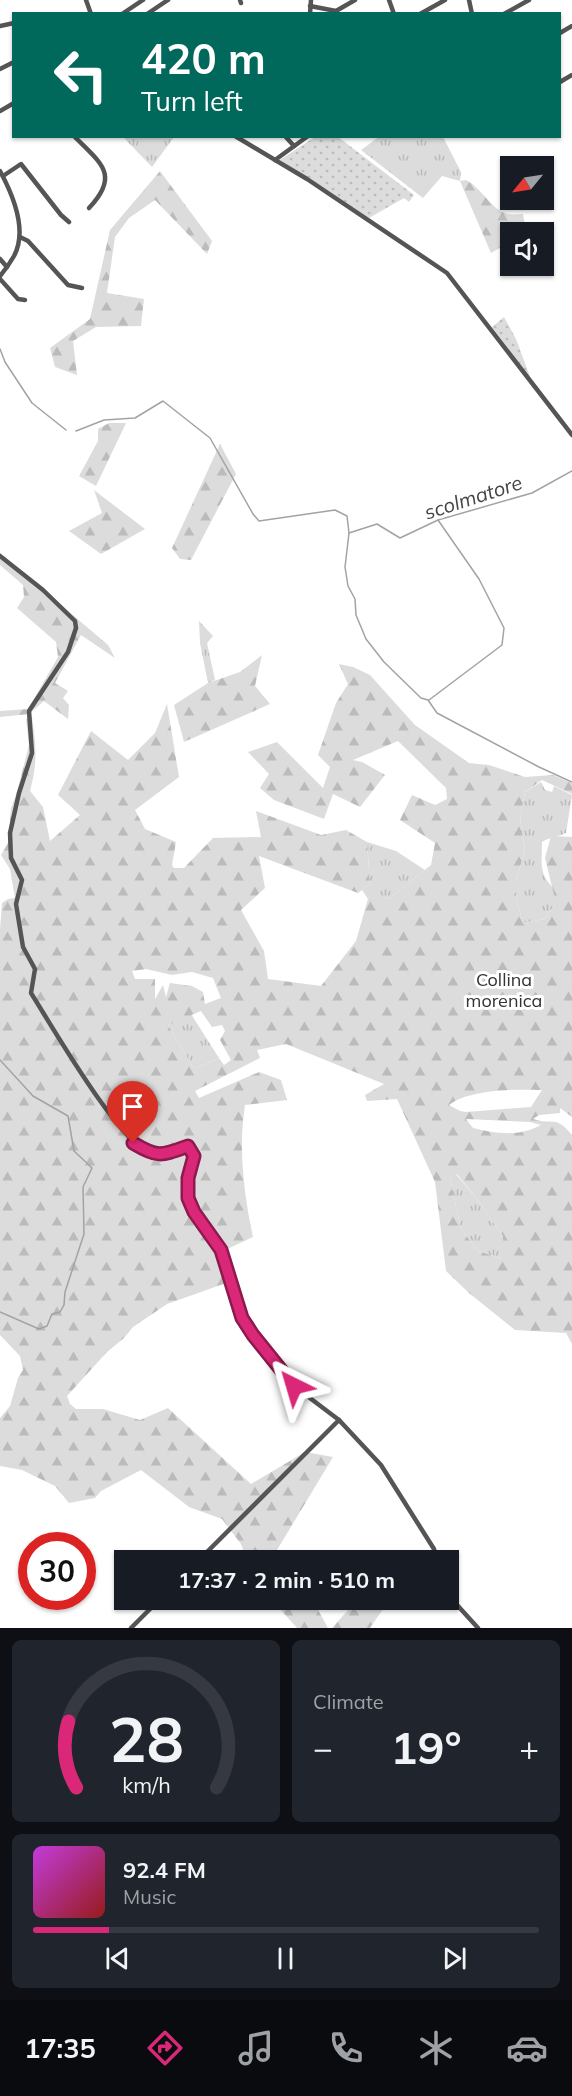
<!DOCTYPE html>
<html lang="en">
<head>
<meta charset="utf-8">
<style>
  :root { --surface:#171b24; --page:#20242c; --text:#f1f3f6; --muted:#9ea1a6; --line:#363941; --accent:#db2777 }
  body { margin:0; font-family:Mulish,sans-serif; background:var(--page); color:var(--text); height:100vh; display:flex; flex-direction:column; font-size:22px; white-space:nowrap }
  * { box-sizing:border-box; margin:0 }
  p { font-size:20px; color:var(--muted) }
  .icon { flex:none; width:33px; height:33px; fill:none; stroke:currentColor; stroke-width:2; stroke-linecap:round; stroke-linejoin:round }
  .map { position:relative; height:1628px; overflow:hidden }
  .panel { display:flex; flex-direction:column; gap:12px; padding:12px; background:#0d0f14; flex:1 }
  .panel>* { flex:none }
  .banner { position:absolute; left:12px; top:12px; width:549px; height:126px; border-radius:0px; box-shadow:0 2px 4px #0004; background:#00695c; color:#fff; overflow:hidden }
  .needle { width:39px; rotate:240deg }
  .fabs { position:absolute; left:500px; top:156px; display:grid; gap:12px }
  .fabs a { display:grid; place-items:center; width:54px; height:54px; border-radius:0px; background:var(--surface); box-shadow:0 2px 4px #0004; font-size:30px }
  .speed { position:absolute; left:18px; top:1532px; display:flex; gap:12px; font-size:30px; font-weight:700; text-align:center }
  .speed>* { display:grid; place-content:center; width:78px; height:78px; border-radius:50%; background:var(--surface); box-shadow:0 2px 4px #0004; line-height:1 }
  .speed .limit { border:9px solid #d22; background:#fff; color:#111 }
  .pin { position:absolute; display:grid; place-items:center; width:51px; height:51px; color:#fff; margin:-62px -26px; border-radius:50% 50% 50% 0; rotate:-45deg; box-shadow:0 0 6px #0007 }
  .pin .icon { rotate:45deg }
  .me { position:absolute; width:66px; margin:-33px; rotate:320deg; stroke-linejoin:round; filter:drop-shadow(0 0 4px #0008) }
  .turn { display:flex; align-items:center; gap:21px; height:126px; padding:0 30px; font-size:27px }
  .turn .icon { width:78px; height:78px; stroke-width:2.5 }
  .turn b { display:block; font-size:42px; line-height:51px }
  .big { font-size:45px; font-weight:700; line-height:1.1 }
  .panel .tile { flex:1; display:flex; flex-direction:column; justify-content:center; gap:9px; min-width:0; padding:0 21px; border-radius:9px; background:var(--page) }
  .panel .dial { align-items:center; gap:0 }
  .dial svg { height:156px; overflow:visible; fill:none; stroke:var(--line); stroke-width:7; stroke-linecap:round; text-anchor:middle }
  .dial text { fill:var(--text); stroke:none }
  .song { display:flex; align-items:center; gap:18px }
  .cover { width:72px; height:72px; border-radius:9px; background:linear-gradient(135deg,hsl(290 70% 55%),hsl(0 70% 35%)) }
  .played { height:6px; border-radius:3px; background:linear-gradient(90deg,var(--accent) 15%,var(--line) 15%) }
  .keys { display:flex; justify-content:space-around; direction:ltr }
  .heat { display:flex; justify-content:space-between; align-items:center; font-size:33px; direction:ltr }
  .panel .tiles { flex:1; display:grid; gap:12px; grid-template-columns:1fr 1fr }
  .tile:last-child { grid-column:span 2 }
  .trip { position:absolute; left:114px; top:1550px; width:345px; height:60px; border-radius:0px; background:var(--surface); box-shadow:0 2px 4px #0004; font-weight:700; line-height:60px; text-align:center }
  .dock { display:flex; height:96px; justify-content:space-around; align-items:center; background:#090b0e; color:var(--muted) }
  .dock .icon { width:42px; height:42px }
  .dock .on { color:var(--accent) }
  .dock b { font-size:27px; color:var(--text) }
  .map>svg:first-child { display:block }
</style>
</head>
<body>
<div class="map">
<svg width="572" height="1628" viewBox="0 0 572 1628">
  <defs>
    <pattern id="grass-tufts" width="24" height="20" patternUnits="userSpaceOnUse" patternTransform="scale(1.5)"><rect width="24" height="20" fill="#dcdcdc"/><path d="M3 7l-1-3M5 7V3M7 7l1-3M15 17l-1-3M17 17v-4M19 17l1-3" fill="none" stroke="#bbb"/></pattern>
    <pattern id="forest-firs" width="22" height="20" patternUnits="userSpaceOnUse" patternTransform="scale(1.5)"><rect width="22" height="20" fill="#dcdcdc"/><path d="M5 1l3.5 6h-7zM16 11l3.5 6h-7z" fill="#bbb"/></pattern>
    <pattern id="park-dots" width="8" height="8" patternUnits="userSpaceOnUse" patternTransform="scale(1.5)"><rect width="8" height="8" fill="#dcdcdc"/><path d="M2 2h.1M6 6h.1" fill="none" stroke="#bbb" stroke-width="1.8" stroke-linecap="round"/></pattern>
  </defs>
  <rect width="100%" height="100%" fill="#fff"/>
  <g fill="url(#grass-tufts)">
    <polygon points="380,136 443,137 461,172 460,181 442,176 423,198 361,150"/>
    <polygon points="123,137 174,137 152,167"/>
    <polygon points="199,621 213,636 207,643 215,680 208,683 200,643"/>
    <path d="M541,782L545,790L552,792L554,786L572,795L566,833C558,837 550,837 542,842C542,863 538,875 556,890V903L544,919L523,923L516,898V881L525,850L520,819L525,792Z"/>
    <polygon points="367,842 396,851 425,870 389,899 370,893 368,899 362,890 370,884"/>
    <polygon points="191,1014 219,1058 194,1069 168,1025"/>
    <polygon points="456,1174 476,1198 503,1236 503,1259 478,1251 461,1229 450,1178"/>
  </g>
  <g fill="url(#forest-firs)" fill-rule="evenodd">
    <polygon points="160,171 212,241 207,254 155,200 129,218 115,237 107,293 144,299 141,326 96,327 73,341 77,375 55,367 50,348 90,319 110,230"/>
    <path d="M466,180C482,188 491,210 508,214C513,215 519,214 523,214L526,232H510V242L491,253L460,181Z"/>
    <polygon points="109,423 126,423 96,486 79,476 98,441 98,429"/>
    <polygon points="220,444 236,474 191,560 180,559 172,548"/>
    <polygon points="94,490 145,529 101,554 69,531 102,513"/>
    <polygon points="0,553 108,645 115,658 81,635 55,683 68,691 63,698 69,705 68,719 44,701 29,714 0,717 0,711 28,709 58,657 56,642 17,608 24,597 23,585 0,565"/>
    <polygon points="262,655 255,686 270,704 184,742 174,705 208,683 240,672"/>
    <path d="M339,664L353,667L370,675L415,725L469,763L489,765L525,777L553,775L572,783V794L542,780L525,792L520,819L525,850L516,881V898L523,923L544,919L556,903L545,858L551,836L572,837V1117L560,1108V1113L539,1115L533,1119C554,1126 555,1114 572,1135V1344L566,1333L515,1330L469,1293L446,1271L435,1182L397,1099L367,1101L365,1095L384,1084L286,1044L257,1050L260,1058L195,1091L199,1098L259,1072L281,1080L287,1100L245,1105C238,1148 244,1195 253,1237L225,1250L232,1281L167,1304L133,1327L124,1338L107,1352L67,1396L70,1404L76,1409H103L140,1420L168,1408L251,1484L305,1452L333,1457L271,1560H247L241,1544L222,1519L189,1507L141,1470L101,1491L95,1498L69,1503L55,1486L22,1470L0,1466V1418L10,1406L18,1378L23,1370L20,1356L0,1335V929L2,903L8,899L15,898L10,869L1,855L8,843L11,808L17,792L29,745L26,719L32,717C36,746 38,762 30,791L43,807L50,841L80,815L58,795L91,731L128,760L155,733L167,704L179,777L135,810L145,829L176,842L172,865L174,868H184L213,838L261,837L256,811L321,835L346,830L367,842L370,884L358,893L259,856L265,888L241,910L264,951L268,979L321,986L356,941L370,892L389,899L431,865L435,843L400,820L412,795L435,805L447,799L446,788L398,741L353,760L362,762L385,775L360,807L333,794L324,819L274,800L260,788L269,774L248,752L277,742L323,788L330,767L318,755L336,703L348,684ZM146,969L172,975L192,972L213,978L221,998L205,1004L203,992L192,986L170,983L166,997L163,985L155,999V979H135L132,971ZM201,1011L212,1027L222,1025L225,1031L220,1040L231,1060L224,1065L219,1058L194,1069L168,1025ZM542,1090L531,1107L466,1112L460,1111L449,1105C469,1089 517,1089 542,1090ZM466,1119L530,1122L541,1125C518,1137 497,1134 473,1128ZM457,1174L476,1198L503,1236V1259L478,1251L461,1229L450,1178Z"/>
    <polygon points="271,1599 312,1599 328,1628 297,1628"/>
    <polygon points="358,1599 390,1599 370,1628 332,1628"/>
  </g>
  <g fill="url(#park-dots)">
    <polygon points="315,137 339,137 342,140 414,195 409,202 404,198 369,218 280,160"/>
    <polygon points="504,317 516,339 532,382 492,327"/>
  </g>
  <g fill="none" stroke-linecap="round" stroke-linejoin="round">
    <g stroke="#a3a3a3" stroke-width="1.5">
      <polyline points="0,349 5,362 32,403 66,430"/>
      <polyline points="76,431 104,420 135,418 163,401 210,438 253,514 259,521 335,510 347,516 349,533 345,567 348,586 355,599 356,615 366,639 384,662 421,698 428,700 437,713 539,767 572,782"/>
      <polyline points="349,533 377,524 400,538 438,520 532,493 572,471"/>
      <polyline points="429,700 502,645 504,628 479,579 438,520"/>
      <polyline points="0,1060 33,1096 68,1116 74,1151 92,1168 83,1187 84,1234 65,1292 64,1305 60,1312 52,1314 47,1326 39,1329 0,1312"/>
    </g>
    <g stroke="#555" stroke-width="4.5">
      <polyline points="86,0 91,14"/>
      <polyline points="240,0 241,3"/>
      <polyline points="389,0 394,14"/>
      <polyline points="469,0 472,14"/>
      <polyline points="310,6 336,11 355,0"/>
      <polyline points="122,14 143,0"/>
      <polyline points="147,14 168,0"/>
      <polyline points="310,14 311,0"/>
      <polyline points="420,14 445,0"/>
      <polyline points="504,14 529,0"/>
      <polyline points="0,26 14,23"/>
      <polyline points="560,33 572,26"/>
      <polyline points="0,69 14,62"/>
      <polyline points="560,82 572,75"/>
      <polyline points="0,111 14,103"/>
      <path d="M74,136C100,163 121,174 89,208"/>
      <polyline points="235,136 307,179 447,273 572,435"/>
      <polyline points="285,136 294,146"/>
      <polyline points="275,160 308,136"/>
      <path d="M0,171C13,195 28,230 14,256C10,263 5,270 0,276"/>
      <polyline points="3,176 21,164 61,215 69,222"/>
      <polyline points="20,237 28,241 68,285 82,288"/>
      <polyline points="0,259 7,267"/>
      <polyline points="0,279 18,299 25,300"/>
      <path d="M0,556L43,590L75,621L76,628L68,652L29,711L32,753L19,793L10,833L11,858L22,880L16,904L23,947L35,969L31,993C50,1023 122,1148 152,1154C164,1156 177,1150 188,1146L194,1156L188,1178V1198L194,1212L221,1250L235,1299L242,1318L253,1335L294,1386L339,1420L381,1465L434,1549L437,1560"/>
      <polyline points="199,1560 339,1420"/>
      <polyline points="448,1595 478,1628"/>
      <polyline points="131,1628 160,1599"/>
    </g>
  </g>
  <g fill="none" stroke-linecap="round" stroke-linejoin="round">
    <g stroke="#8e194d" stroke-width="15">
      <path id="route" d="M133,1143C158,1158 161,1156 188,1146L194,1156L188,1178V1198L194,1212L221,1250L242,1318L253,1335L294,1386"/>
    </g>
    <use href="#route" stroke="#db2777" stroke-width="10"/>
  </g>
  <g text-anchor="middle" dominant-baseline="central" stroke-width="6" stroke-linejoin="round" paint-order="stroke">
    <g font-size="18" fill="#333" stroke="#fff">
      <text x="504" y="979">Collina<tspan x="504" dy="21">morenica</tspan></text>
    </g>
    <g font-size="20" font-style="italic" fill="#444" stroke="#fff">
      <text transform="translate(473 497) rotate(-18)">scolmatore</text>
    </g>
  </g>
</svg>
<div class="fabs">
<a><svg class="needle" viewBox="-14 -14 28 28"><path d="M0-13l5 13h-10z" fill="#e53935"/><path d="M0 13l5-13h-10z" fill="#9ea1a6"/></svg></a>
<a><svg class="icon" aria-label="sound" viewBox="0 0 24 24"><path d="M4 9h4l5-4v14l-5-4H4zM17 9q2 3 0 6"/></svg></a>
</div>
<div class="speed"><div class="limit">30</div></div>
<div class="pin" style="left:133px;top:1143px;background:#d93025"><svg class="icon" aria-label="arrive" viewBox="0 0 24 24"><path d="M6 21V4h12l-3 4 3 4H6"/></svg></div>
<svg class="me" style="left:294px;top:1386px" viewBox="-20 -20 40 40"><path d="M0-17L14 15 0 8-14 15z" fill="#db2777" stroke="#fff" stroke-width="4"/></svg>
<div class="trip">17:37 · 2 min · 510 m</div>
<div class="banner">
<div class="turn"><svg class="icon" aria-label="left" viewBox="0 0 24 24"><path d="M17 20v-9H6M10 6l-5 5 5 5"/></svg><div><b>420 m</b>Turn left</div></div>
</div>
</div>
<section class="panel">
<div class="tiles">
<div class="tile dial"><svg viewBox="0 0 100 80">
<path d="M14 69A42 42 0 1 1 86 69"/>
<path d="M14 69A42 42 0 0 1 10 35" stroke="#db2777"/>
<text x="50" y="56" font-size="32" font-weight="700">28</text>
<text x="50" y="72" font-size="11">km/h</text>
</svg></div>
<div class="tile"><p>Climate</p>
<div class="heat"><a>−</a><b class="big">19°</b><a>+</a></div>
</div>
<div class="tile">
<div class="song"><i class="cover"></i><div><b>92.4 FM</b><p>Music</p></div></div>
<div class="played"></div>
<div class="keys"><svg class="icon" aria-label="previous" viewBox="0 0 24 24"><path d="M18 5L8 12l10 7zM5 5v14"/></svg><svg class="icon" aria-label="pause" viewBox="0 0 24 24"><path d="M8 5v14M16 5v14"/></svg><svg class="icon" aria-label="next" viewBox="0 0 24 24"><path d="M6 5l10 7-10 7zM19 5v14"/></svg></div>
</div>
</div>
</section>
<nav class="dock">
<b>17:35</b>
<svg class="icon on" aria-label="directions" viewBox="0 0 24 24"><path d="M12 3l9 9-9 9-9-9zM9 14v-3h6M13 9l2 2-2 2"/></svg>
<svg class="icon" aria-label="music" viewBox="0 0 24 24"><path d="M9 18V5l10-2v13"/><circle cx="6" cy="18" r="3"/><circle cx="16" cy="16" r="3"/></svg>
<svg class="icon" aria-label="phone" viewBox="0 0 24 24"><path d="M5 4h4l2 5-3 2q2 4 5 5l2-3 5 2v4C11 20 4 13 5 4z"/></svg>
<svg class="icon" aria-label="climate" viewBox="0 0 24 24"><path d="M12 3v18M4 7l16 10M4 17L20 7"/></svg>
<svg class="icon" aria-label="car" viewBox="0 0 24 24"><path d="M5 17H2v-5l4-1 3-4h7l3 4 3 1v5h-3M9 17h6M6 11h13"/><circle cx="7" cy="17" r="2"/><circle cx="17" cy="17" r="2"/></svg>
</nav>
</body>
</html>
